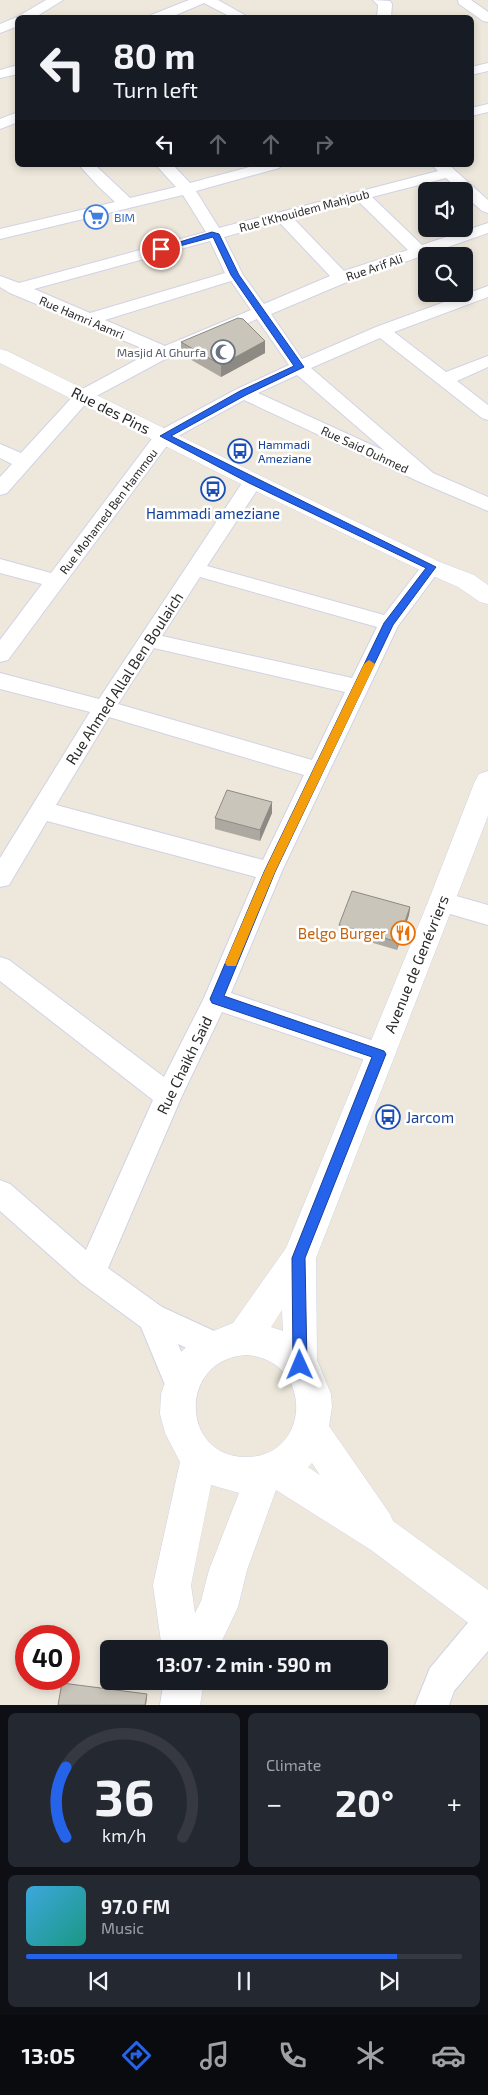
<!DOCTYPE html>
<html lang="en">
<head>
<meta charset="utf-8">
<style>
  :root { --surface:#171b24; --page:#242831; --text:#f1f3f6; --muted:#9ea1a6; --line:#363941; --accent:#2563eb }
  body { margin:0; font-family:"Exo 2",sans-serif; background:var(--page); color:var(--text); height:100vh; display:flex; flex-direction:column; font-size:19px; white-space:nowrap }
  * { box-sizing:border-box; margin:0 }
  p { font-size:16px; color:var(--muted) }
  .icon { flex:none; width:28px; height:28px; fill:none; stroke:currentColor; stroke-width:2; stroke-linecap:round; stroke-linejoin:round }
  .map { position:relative; height:1705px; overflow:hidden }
  .drawer { display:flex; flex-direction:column; gap:8px; padding:8px; background:#0d0f14; flex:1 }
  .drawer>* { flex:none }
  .hud { position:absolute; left:15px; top:15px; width:459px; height:152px; border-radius:8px; box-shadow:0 2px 8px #0003; background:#171b24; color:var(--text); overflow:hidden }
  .tools { position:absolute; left:418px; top:182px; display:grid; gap:10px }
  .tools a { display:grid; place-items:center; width:55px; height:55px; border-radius:8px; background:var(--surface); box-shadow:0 2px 8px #0003; font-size:25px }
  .speed { position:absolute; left:15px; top:1625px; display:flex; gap:10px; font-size:25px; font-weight:700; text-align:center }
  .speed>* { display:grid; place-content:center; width:65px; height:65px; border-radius:50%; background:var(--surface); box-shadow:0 2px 8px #0003; line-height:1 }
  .speed .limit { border:8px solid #d22; background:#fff; color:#111 }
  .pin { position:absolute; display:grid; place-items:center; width:42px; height:42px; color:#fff; margin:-21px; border:2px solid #fff; border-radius:50%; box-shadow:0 1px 5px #0007 }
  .me { position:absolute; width:55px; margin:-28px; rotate:359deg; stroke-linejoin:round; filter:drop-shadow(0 0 4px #0008) }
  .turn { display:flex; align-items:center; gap:18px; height:105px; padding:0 15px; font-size:22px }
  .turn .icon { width:65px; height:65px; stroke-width:2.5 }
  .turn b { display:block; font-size:35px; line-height:42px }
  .lanes { display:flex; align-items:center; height:48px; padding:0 15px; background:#0003; justify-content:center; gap:25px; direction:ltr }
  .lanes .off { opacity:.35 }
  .big { font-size:38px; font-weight:700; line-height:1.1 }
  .drawer .card { flex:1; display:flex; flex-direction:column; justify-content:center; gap:8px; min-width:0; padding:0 18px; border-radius:8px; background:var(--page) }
  .drawer .dial { align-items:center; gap:0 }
  .dial svg { height:130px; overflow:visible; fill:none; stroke:var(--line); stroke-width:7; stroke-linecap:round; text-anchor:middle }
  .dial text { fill:var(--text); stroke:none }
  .song { display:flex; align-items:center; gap:15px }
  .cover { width:60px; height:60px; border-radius:8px; background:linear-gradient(135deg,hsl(200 70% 55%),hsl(170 70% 35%)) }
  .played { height:5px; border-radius:2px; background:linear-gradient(90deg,var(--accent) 85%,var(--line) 85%) }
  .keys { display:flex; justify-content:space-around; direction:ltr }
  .heat { display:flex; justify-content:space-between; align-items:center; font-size:28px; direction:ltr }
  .drawer .tiles { flex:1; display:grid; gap:8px; grid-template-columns:1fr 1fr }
  .card:last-child { grid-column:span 2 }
  .trip { position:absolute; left:100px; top:1640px; width:288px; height:50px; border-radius:8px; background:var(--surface); box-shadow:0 2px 8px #0003; font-weight:700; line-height:50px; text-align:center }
  .tabs { display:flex; height:80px; justify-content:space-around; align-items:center; background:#090b0e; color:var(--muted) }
  .tabs .icon { width:35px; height:35px }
  .tabs .active { color:var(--accent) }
  .tabs b { font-size:22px; color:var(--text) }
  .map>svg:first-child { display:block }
</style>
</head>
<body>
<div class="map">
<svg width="488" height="1705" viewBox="0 0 488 1705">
  <rect width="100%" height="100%" fill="#eee8dc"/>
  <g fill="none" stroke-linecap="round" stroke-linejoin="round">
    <g stroke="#d1d2e5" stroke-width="2">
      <g id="street">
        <polygon points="46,0 63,0 34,18 18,18 18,26 0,33 0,24 17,17"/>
        <polygon points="189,0 218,0 250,18 233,18 204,3 169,18 150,18 151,15"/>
        <polygon points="373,0 390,1 392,4 391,18 377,18 378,5"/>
        <polygon points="458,0 471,0 488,12 488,22 483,21 459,4"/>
        <polygon points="488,63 488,71 471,75 471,67"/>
        <polygon points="18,65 18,74 0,78 0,70"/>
        <polygon points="488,104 488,112 471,116 471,108"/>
        <polygon points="18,112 18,122 0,129 0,119"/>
        <path d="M79,165H95L130,198L176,187L156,165H173L190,183L257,165H282L279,168L196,191L219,228L438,171L432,165H449L488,200V213L482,211L464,195V191H460L446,178L372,197L422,245L488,223V233L347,282L271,314L302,359L376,327L488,286V297L394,332L446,372L488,356V367L457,381L488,405V420L482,418L380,338L311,368L433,473L488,497V511L422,483L244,400L171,440L8,660L0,662V640L42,584L0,573V559L51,573L157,432L237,389L289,365L257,319L171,356L89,400L7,493L0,495V477L12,464L0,458V444L21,453L77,392L151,352L10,293L0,287V276L19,283L206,232L183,195L0,239V229L115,202L98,186ZM358,201L408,250L344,271L293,218ZM279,222L330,276L264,304L243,275L224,237ZM210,241L225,273L90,313L34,289ZM231,281L251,310L165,346L105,320ZM297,375L385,451L258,393Z"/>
        <path d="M253,475L260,477L263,481L207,566L384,615L425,562L432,560L439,562L442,567L398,626L282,871L231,993L389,1046L393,1054L389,1062L380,1065L222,1012L181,1098L108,1268L162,1307L225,1336L229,1346L225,1356L214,1361L178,1344L196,1386L192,1397L181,1401L170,1397L141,1327L81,1283L0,1211V1180L10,1184L86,1250L153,1100L0,981V957L9,960L164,1077L204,998L256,877L47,821L9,885L0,887V858L90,712L0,689V673L99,699L246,477ZM200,577L377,627L352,678L162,636ZM154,648L345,692L312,760L118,704ZM109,717L304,775L263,860L56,805Z"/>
        <polygon points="442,892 488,905 488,925 433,909 430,902 433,895"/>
        <polygon points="488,1608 488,1651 454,1691 449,1705 415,1705 430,1668 476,1613"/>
      </g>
    </g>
    <g stroke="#d1d2e5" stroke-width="1">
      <g id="secondary">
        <polygon points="0,349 7,351 261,476 440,562 474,575 488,585 488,604 480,602 458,587 424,572 245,486 0,363"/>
        <path d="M488,771V816L316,1258L317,1360L331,1394L332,1407L329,1426L390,1514L393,1521L488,1590V1632L474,1627L371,1550L276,1490L247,1570L238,1607L218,1649H162L153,1585L180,1462L165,1433L160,1414L161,1394L170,1369L181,1352L196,1338L233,1323L286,1248L428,902L475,781L479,774ZM282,1310L283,1331L271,1327ZM246,1355C314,1359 312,1457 246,1457C180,1457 178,1359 246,1355ZM312,1463L320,1475L308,1467ZM211,1485L239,1493L209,1570L201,1601L195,1613L191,1585Z"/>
        <polygon points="164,1681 204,1681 200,1705 160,1705"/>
      </g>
    </g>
    <use href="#street" fill="#fff" fill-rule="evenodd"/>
    <use href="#secondary" fill="#fff" fill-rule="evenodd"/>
  </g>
  <g fill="#ada9a1">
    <polygon points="265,341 265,353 221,377 181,354 181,342"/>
    <polygon points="272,813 260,841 215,829 215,818"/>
    <polygon points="410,907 409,915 397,950 339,933 339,925"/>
  </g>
  <g fill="#8d8a83">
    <polygon points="265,341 265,353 221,377 221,365"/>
    <polygon points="272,802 272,813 260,841 260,830"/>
    <polygon points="410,907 409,915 397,950 398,942"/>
    <polygon points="147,1694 147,1698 146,1705 145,1705"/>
  </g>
  <g fill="#c9c5bb" stroke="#8d8a83">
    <polygon points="238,318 243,319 265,341 221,365 181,342"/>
    <polygon points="227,790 272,802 260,830 215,818"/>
    <polygon points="352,891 410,907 398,942 339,925"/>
    <polygon points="62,1683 147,1694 145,1705 58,1705"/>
  </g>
  <polygon fill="#2563eb" stroke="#184099" points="212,232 219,234 239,275 304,367 246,395 171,436 436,567 393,625 275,872 224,996 384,1051 386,1054 305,1258 307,1365 305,1370 300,1372 295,1370 293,1365 292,1258 372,1057 212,1003 210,999 264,872 384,623 426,568 249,483 160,436 240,391 294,366 231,275 213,237 161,251 157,249"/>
  <polygon fill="#f59e0b" points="369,660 375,664 275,872 237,963 236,966 227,966 225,963 264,872 364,664"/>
  <defs>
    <g id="supermarket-ring" transform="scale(1.25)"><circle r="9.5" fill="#fff" stroke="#3f7fe0" stroke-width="1.5"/><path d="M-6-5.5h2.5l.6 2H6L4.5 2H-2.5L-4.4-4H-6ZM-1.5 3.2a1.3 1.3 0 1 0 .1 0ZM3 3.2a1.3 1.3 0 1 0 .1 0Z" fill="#3f7fe0"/></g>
    <g id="mosque-ring" transform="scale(1.25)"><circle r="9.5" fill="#fff" stroke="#6b7280" stroke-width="1.5"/><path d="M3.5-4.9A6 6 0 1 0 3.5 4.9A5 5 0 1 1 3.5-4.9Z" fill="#6b7280"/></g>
    <g id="bus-ring" transform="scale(1.25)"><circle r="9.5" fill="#fff" stroke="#1a4fb4" stroke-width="1.5"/><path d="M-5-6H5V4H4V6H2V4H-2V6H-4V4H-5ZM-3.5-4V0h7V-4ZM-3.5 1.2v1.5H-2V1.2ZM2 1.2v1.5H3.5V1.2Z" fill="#1a4fb4"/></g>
    <g id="restaurant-ring" transform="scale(1.25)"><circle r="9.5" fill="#fff" stroke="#e8710a" stroke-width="1.5"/><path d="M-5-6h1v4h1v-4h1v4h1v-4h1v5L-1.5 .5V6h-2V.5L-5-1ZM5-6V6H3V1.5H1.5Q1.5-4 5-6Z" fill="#e8710a"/></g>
  </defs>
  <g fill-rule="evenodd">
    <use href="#supermarket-ring" x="96" y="217"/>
    <use href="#mosque-ring" x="223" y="352"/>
    <use href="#bus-ring" x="240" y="451"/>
    <use href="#bus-ring" x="213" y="489"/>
    <use href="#restaurant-ring" x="403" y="933"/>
    <use href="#bus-ring" x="388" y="1117"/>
  </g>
  <g text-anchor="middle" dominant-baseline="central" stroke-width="5" stroke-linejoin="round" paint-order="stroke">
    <g font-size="12" fill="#2b2b2b" stroke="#fff">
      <text transform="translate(304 210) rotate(-15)">Rue l'Khouidem Mahjoub</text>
      <text transform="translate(374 267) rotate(-19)">Rue Arif Ali</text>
      <text transform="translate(82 317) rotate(23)">Rue Hamri Aamri</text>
      <text transform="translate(365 449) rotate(25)">Rue Said Ouhmed</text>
      <text transform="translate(108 511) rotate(-53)">Rue Mohamed Ben Hammou</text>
    </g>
    <g font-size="12" fill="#366cbe" stroke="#fff" text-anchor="start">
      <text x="114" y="217">BIM</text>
    </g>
    <g font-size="12" fill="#5b616d" stroke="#fff" text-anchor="end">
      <text x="206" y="352">Masjid Al Ghurfa</text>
    </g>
    <g font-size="12" fill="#164399" stroke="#fff" text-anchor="start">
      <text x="258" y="444">Hammadi<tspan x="258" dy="14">Ameziane</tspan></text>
    </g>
    <g font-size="15" fill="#2b2b2b" stroke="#fff">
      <text transform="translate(111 410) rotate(27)">Rue des Pins</text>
      <text transform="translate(124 678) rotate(-57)">Rue Ahmed Allal Ben Boulaich</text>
      <text transform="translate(416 964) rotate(-68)">Avenue de Genévriers</text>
      <text transform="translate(184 1065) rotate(-64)">Rue Chaikh Said</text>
    </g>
    <g font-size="15" fill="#164399" stroke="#fff">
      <text x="213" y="513">Hammadi ameziane</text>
      <text x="406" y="1117" text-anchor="start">Jarcom</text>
    </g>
    <g font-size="15" fill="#c56008" stroke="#fff" text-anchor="end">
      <text x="386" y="933">Belgo Burger</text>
    </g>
  </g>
</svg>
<div class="tools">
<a><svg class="icon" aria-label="sound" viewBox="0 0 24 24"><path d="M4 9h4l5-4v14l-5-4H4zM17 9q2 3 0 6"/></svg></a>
<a><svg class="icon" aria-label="search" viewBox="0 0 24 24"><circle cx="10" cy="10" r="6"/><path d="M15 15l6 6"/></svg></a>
</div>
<div class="speed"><div class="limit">40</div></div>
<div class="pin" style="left:161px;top:249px;background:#d93025"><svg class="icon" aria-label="arrive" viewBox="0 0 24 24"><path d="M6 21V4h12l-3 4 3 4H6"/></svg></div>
<svg class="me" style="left:300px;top:1365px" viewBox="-20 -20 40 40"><path d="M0-17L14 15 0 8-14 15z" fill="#2563eb" stroke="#fff" stroke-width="4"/></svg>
<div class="trip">13:07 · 2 min · 590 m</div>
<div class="hud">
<div class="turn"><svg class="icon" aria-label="left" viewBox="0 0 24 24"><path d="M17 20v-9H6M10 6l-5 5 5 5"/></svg><div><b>80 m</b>Turn left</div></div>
<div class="lanes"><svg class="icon" aria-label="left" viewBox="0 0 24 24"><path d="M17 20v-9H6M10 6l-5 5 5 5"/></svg><svg class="icon off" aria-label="ahead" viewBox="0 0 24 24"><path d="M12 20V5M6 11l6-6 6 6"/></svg><svg class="icon off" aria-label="ahead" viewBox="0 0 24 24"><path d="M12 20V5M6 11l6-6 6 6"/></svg><svg class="icon off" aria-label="right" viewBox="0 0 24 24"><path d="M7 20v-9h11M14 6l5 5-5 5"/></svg></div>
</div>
</div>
<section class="drawer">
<div class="tiles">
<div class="card dial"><svg viewBox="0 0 100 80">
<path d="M14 69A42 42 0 1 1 86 69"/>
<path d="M14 69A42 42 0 0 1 14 26" stroke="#2563eb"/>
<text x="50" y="56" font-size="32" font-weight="700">36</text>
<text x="50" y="72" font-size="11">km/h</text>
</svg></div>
<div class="card"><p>Climate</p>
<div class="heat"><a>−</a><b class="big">20°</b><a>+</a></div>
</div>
<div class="card">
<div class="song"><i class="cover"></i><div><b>97.0 FM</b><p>Music</p></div></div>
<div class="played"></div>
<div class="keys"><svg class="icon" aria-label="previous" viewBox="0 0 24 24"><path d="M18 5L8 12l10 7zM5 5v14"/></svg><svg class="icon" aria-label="pause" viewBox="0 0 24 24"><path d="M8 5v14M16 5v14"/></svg><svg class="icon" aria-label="next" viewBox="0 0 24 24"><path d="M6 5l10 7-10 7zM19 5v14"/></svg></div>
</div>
</div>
</section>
<nav class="tabs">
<b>13:05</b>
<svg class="icon active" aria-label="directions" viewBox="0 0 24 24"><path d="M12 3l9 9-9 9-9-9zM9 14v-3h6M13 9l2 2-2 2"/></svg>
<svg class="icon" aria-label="music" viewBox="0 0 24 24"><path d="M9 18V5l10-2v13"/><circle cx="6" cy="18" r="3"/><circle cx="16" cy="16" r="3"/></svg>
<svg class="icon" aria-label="phone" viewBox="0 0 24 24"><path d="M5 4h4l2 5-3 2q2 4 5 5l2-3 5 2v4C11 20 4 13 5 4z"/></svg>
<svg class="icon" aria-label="climate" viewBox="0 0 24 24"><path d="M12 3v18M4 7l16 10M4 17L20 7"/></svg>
<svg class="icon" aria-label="car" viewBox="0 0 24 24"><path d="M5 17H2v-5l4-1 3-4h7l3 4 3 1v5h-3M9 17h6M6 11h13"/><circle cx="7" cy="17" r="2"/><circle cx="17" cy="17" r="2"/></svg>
</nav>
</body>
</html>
